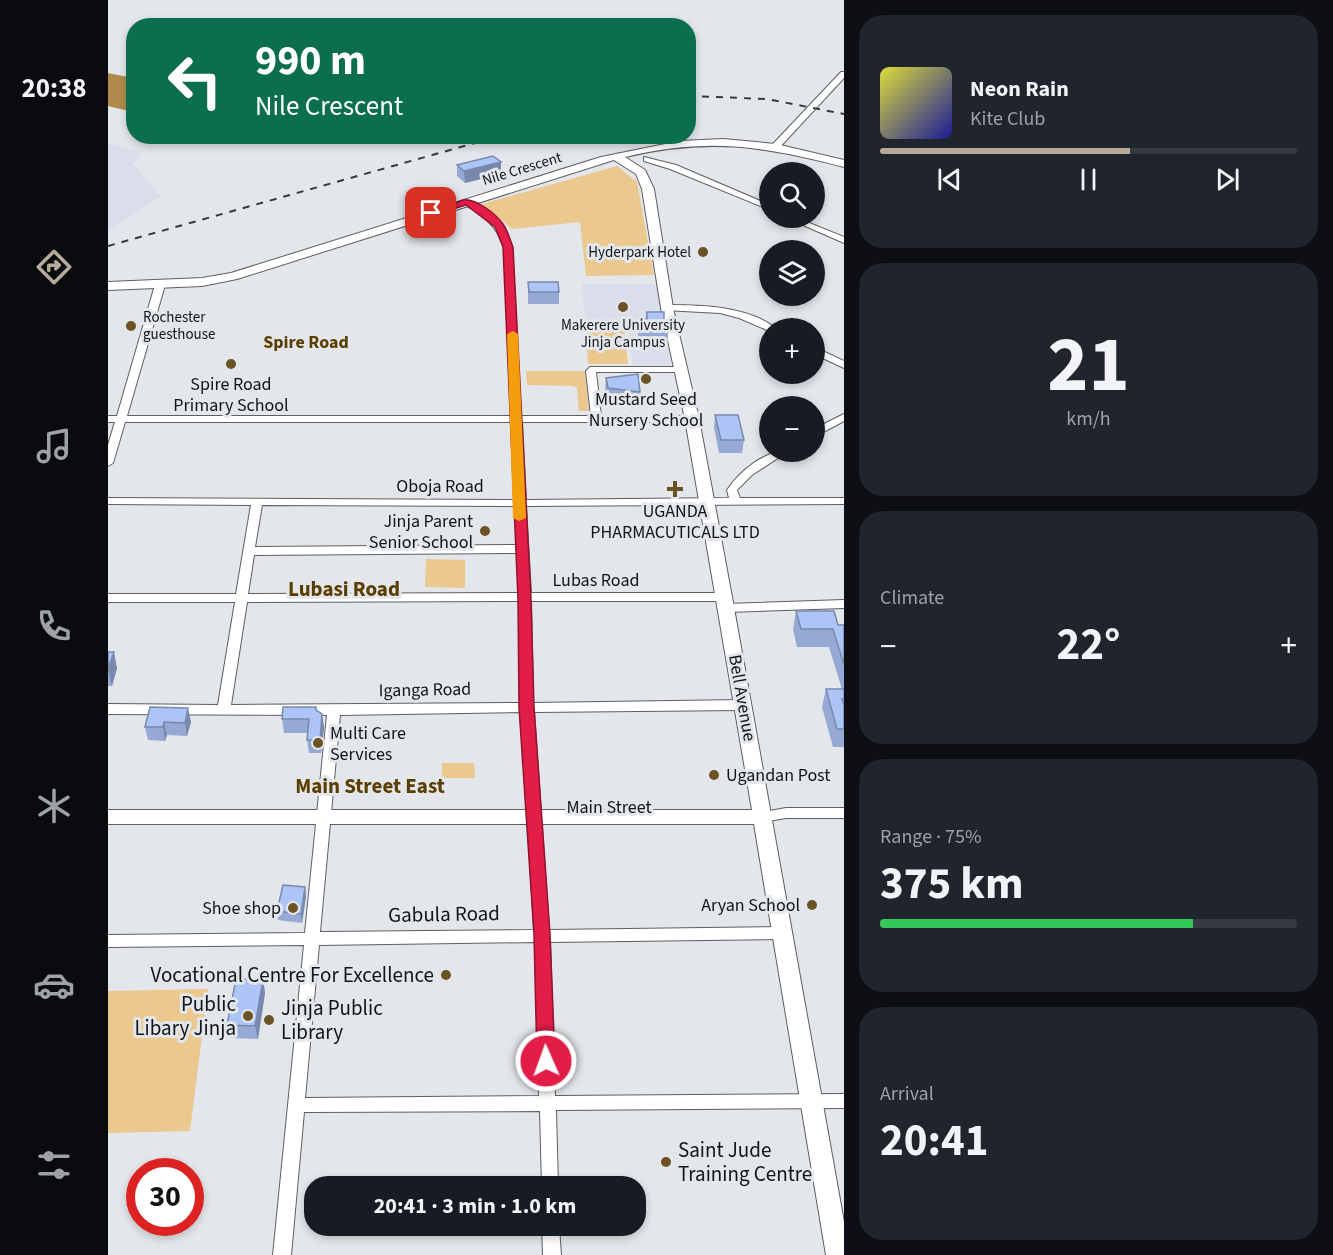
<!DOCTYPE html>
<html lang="en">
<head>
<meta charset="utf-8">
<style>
  :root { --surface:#171b24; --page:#20242c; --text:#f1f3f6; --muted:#9ea1a6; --line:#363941; --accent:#b5ab98 }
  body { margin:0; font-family:"Source Sans 3",sans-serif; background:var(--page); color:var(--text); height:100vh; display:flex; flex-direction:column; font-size:22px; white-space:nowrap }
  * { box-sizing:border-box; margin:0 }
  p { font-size:20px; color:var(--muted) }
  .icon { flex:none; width:33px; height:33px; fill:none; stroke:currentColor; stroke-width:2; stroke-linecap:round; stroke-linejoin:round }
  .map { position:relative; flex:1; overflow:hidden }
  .details { display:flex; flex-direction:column; gap:15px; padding:15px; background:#0d0f14; width:489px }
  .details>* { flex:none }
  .top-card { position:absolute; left:18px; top:18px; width:570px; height:126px; border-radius:24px; box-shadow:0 3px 9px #0003; background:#0b6e4f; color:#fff; overflow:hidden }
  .tools { position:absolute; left:651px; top:162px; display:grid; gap:12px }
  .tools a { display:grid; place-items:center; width:66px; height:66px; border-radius:50%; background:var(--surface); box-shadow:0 3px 9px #0003; font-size:30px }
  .speed { position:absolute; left:18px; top:1158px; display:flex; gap:12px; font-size:30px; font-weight:700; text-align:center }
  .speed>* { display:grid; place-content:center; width:78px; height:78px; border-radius:50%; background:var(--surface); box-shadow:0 3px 9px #0003; line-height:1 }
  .speed .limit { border:9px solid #d22; background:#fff; color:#111 }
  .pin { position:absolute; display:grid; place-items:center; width:51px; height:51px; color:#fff; margin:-26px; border-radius:12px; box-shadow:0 3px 9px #0006 }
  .me { position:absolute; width:66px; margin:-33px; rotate:358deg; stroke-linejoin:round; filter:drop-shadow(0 0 4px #0008) }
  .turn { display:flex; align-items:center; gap:21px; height:126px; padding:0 30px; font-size:27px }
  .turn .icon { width:78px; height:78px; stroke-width:2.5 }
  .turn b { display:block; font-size:42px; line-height:51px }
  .big { font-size:45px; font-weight:700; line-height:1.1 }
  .details .tile { flex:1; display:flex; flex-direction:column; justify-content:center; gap:9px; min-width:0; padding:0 21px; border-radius:24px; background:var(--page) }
  .details .dial { align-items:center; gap:0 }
  .dial b { font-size:78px; line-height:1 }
  .song { display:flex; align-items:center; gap:18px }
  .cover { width:72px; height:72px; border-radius:9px; background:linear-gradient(135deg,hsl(60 70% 55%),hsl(240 70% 35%)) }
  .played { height:6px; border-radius:3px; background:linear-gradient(90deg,var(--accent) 60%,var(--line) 60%) }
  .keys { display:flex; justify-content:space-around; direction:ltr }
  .heat { display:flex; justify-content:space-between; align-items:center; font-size:33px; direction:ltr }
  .charge { height:9px; border-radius:4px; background:linear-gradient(90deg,#34c759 75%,var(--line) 0) }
  .trip { position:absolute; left:196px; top:1176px; width:342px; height:60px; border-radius:24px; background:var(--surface); box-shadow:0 3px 9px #0003; font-weight:700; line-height:60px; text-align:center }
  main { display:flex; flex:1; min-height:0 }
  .tabs { display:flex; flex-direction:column; width:108px; justify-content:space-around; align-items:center; background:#090b0e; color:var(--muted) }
  .tabs .icon { width:42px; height:42px }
  .tabs .current { color:var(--accent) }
  .tabs b { font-size:27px; color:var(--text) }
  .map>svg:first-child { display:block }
</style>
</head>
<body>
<main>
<nav class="tabs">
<b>20:38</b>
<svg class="icon current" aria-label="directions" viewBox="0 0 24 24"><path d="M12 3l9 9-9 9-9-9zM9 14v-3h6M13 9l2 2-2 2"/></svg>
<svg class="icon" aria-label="music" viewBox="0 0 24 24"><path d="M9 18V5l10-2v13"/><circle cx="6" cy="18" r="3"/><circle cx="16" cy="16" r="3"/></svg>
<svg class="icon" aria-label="phone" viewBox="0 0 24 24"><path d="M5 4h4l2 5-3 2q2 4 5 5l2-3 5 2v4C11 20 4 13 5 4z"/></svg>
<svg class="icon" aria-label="climate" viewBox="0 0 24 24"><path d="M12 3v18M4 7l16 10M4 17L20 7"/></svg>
<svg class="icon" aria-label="car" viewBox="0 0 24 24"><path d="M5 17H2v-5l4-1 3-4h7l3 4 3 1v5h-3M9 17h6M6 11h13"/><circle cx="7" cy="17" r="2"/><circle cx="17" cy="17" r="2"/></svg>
<svg class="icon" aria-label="filters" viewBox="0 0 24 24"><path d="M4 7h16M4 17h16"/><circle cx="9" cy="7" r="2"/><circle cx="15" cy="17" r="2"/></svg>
</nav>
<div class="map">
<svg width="736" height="1255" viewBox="0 0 736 1255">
  <rect width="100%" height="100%" fill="#e3e6ea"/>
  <g fill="#d9deea">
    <polygon points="0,143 34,152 25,164 53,196 0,231"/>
    <polygon points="474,284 551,284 563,365 525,365 520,329 478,329"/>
  </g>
  <g fill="#ebc88e">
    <polygon points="509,166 529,182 546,275 478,276 472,222 404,229 374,204"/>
    <polygon points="478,331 516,331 520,364 480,364"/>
    <polygon points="418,371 477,371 481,411 471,411 469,388 465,386 419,385"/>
    <polygon points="318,559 357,560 357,588 317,587"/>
    <polygon points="334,763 366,763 367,778 334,778"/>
    <polygon points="100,989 82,1131 0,1133 0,991"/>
  </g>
  <polygon fill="#b08b4b" points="0,73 25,78 25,112 0,106"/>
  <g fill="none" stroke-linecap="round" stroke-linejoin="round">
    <g stroke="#5c5e62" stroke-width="2">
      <g id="street">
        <polygon points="733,72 736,72 736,78 671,148 665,148 665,144"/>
        <polygon points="536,157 568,165 662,205 662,210 562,169 536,161"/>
        <path d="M359,199C381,207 397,225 404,247L413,416H483L478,371L482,367H574L579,370L577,372H488L493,416H584L589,419L584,422H414L418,500L621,498L619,490C631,472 656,450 679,452L644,475L629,490L632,498H736V504L418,506L423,593H616L622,597L616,601H423L425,703L635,700L639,702L641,705L639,708L635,710L426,712L441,930L673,927L678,929L680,933L678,937L673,939L442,942L447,1096L736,1094V1108L448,1110L450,1186H434L432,1111L196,1112L183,1255H165L196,945L0,947V935L197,933L219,715L0,714V704L110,705L127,602H0V594H128L143,505L0,504V498L407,500L403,422H17L5,463L0,466V445L7,422H0V416H9L47,285L52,282L57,285L19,416H403L396,247C389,226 375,215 356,204L355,202ZM154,505L407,506L409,545L147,547ZM409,553L411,593L140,594L146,555ZM411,601L413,703L123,705L139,602ZM413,712L426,930L212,932L232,715ZM427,942L431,1096L197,1098L211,945Z"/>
        <polygon points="679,218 689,218 736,237 736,243"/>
        <path d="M559,305C592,305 640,306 667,328L659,330L631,318L612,313L556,310L554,308Z"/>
        <polygon points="706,347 736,361 736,368 706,354"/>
        <polygon points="736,414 736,421 706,437 706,429"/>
        <polygon points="736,600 736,608 618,612 612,608 618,604"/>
        <polygon points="678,808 736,808 736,818 678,818 655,822 650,821 648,817 650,813"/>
        <polygon points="434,1226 451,1226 453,1255 435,1255"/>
      </g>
    </g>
    <g stroke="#5c5e62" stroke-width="2">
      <path id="secondary" d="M615,139L668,144L736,160V167C655,146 600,137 517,157L537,170L546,189L565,308L591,419L624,597L736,1222V1255H718L646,824H0V810H644L577,419L553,308L534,189L528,174L506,160L129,279L94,286L0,290V282L94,278L123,273L493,157L572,141Z"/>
    </g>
    <use href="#street" fill="#fff" fill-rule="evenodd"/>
    <use href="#secondary" fill="#fff" fill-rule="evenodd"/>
    <g stroke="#393a3c" stroke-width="2" stroke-dasharray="7 7" stroke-linecap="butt">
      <polyline points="580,96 659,99 736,114"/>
      <polyline points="0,246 392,136"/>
    </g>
  </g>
  <g fill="#95a9d4">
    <polygon points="393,162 393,174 357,183 349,176 349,165"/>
    <polygon points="420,282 451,292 451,304 420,304"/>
    <polygon points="539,312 556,321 561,327 559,345 530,345 530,337 531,319 538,319"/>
    <polygon points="498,378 532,392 530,405 499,401 497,391"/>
    <polygon points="607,415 636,440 634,453 611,453 606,428"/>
    <polygon points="688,611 730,625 736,625 736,747 725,747 714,707 718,689 734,689 721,647 689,647 685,629"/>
    <polygon points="0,652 9,668 4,686 0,686"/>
    <polygon points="42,707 83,722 79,736 59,735 57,741 40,740 37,727"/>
    <polygon points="209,710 216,727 213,753 201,753 199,740 200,733 176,733 174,719"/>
    <polygon points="197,887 198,896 194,923 170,920 169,911"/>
    <polygon points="155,980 157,993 150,1039 122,1038 119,1025"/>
  </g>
  <g fill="#7989ac">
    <polygon points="393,162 393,174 357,183 356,171"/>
    <polygon points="6,652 9,668 4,686 0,669"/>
    <polygon points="80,708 83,722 79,736 77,723"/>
    <polygon points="214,714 216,727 213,753 212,740"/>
    <polygon points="56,722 59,735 57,741 55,727"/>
    <polygon points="197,887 198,896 194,923 193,914"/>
    <polygon points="155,980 157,993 150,1039 147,1026"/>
  </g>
  <g fill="#adc4f6" stroke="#7989ac" stroke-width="1.5">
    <polygon points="385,156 393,162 356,171 349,165"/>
    <polygon points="420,282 450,282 451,292 421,292"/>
    <polygon points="539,312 556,312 556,321 561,327 532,327 531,319 539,319"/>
    <polygon points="530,374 532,392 500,388 498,378"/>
    <polygon points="607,415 630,415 636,440 613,440"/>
    <polygon points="688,611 726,611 730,625 736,625 736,665 725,629 693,629"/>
    <polygon points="0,652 6,652 0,669"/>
    <polygon points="718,689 736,689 736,699 734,699 736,706 736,729 729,729"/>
    <polygon points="42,707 80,708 77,723 56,722 55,727 37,727"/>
    <polygon points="175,707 208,707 208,710 214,714 212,740 199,740 201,719 174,719"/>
    <polygon points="175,885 197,887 193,914 169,911"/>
    <polygon points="128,979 155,980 147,1026 119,1025"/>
  </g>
  <path fill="#e11d48" stroke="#92132f" stroke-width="1.5" d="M355,200C368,198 388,214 395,224C400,231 402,240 405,247L423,599L426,707L442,934L447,1061L444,1067L438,1069L432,1067L429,1061L426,934L411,707L410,599L395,247L387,227L358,205L323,216L318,213Z"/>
  <polygon fill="#f59e0b" points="405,331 410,334 418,518 411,521 405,518 399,334"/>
  <g fill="#6c5224" stroke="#e3e6ea" stroke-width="2">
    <circle cx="595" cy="252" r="6"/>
    <circle cx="515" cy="307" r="6"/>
    <circle cx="23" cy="326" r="6"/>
    <circle cx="123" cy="364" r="6"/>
    <circle cx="538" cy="379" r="6"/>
    <path d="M564 480h6v6h6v6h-6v6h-6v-6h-6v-6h6z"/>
    <circle cx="377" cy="531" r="6"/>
    <circle cx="210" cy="743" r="6"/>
    <circle cx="606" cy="775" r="6"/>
    <circle cx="704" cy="905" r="6"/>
    <circle cx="185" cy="908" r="6"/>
    <circle cx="338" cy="975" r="6"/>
    <circle cx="140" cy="1016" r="6"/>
    <circle cx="161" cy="1020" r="6"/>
    <circle cx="558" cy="1162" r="6"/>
  </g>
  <g text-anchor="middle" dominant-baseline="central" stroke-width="6" stroke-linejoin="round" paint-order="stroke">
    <g font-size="15" fill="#131416" stroke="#e3e6ea">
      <text transform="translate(414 169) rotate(-17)">Nile Crescent</text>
    </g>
    <g font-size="15" fill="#131416" stroke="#e3e6ea" text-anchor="end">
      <text x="583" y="252">Hyderpark Hotel</text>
      <text x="35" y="317" text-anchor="start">Rochester<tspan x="35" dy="17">guesthouse</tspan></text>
      <text x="515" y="325" text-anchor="middle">Makerere University<tspan x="515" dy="17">Jinja Campus</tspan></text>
    </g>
    <g font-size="18" font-weight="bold" fill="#5a3e00" stroke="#e3e6ea">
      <text x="198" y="342">Spire Road</text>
    </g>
    <g font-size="18" fill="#131416" stroke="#e3e6ea">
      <text x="123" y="384">Spire Road<tspan x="123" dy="21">Primary School</tspan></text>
      <text x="538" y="399">Mustard Seed<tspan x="538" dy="21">Nursery School</tspan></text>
      <text x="567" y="511">UGANDA<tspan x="567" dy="21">PHARMACUTICALS LTD</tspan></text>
      <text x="365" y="521" text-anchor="end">Jinja Parent<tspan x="365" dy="21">Senior School</tspan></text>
      <text x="222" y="733" text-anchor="start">Multi Care<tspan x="222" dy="21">Services</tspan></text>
      <text x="618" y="775" text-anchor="start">Ugandan Post</text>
      <text x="692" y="905" text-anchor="end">Aryan School</text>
      <text x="173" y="908" text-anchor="end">Shoe shop</text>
    </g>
    <g font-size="18" fill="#131416" stroke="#e3e6ea">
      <text x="332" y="486">Oboja Road</text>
      <text x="488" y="580">Lubas Road</text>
      <text transform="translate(317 690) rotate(-1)">Iganga Road</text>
      <text transform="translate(634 698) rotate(80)">Bell Avenue</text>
      <text x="501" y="807">Main Street</text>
    </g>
    <g font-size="21" font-weight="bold" fill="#5a3e00" stroke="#e3e6ea">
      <text x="236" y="589">Lubasi Road</text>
      <text x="262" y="786">Main Street East</text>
    </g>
    <g font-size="21" fill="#131416" stroke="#e3e6ea">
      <text transform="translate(336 914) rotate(-1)">Gabula Road</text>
    </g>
    <g font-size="21" fill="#131416" stroke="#e3e6ea" text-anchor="end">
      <text x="326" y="975">Vocational Centre For Excellence</text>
      <text x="128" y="1004">Public<tspan x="128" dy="24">Libary Jinja</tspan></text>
      <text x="173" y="1008" text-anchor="start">Jinja Public<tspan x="173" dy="24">Library</tspan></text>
      <text x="570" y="1150" text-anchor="start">Saint Jude<tspan x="570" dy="24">Training Centre</tspan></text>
    </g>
  </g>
</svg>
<div class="tools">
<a><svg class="icon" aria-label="search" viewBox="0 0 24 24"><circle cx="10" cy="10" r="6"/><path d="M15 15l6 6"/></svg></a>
<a><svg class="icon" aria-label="layers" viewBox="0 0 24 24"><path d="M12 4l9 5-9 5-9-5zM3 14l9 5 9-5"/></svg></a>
<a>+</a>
<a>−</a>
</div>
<div class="speed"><div class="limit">30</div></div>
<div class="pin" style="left:323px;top:213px;background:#d93025"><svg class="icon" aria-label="arrive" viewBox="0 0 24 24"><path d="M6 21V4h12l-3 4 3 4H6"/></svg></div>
<svg class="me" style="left:438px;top:1061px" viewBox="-20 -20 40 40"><circle r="17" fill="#e11d48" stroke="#fff" stroke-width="3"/><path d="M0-11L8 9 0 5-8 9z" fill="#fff"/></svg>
<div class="trip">20:41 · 3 min · 1.0 km</div>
<div class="top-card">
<div class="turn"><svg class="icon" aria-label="left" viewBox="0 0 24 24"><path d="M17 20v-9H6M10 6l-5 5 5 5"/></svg><div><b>990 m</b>Nile Crescent</div></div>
</div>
</div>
<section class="details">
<div class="tile">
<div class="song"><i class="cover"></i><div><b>Neon Rain</b><p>Kite Club</p></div></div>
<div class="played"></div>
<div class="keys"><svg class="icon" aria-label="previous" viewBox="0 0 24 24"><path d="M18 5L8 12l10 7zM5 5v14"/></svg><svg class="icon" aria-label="pause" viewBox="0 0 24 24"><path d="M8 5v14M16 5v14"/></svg><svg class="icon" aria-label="next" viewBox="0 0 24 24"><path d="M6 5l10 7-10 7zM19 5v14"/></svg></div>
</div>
<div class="tile dial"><b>21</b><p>km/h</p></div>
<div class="tile"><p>Climate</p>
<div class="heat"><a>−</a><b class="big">22°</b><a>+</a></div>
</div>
<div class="tile"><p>Range · 75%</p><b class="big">375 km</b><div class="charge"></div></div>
<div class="tile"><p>Arrival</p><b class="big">20:41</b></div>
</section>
</main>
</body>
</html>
